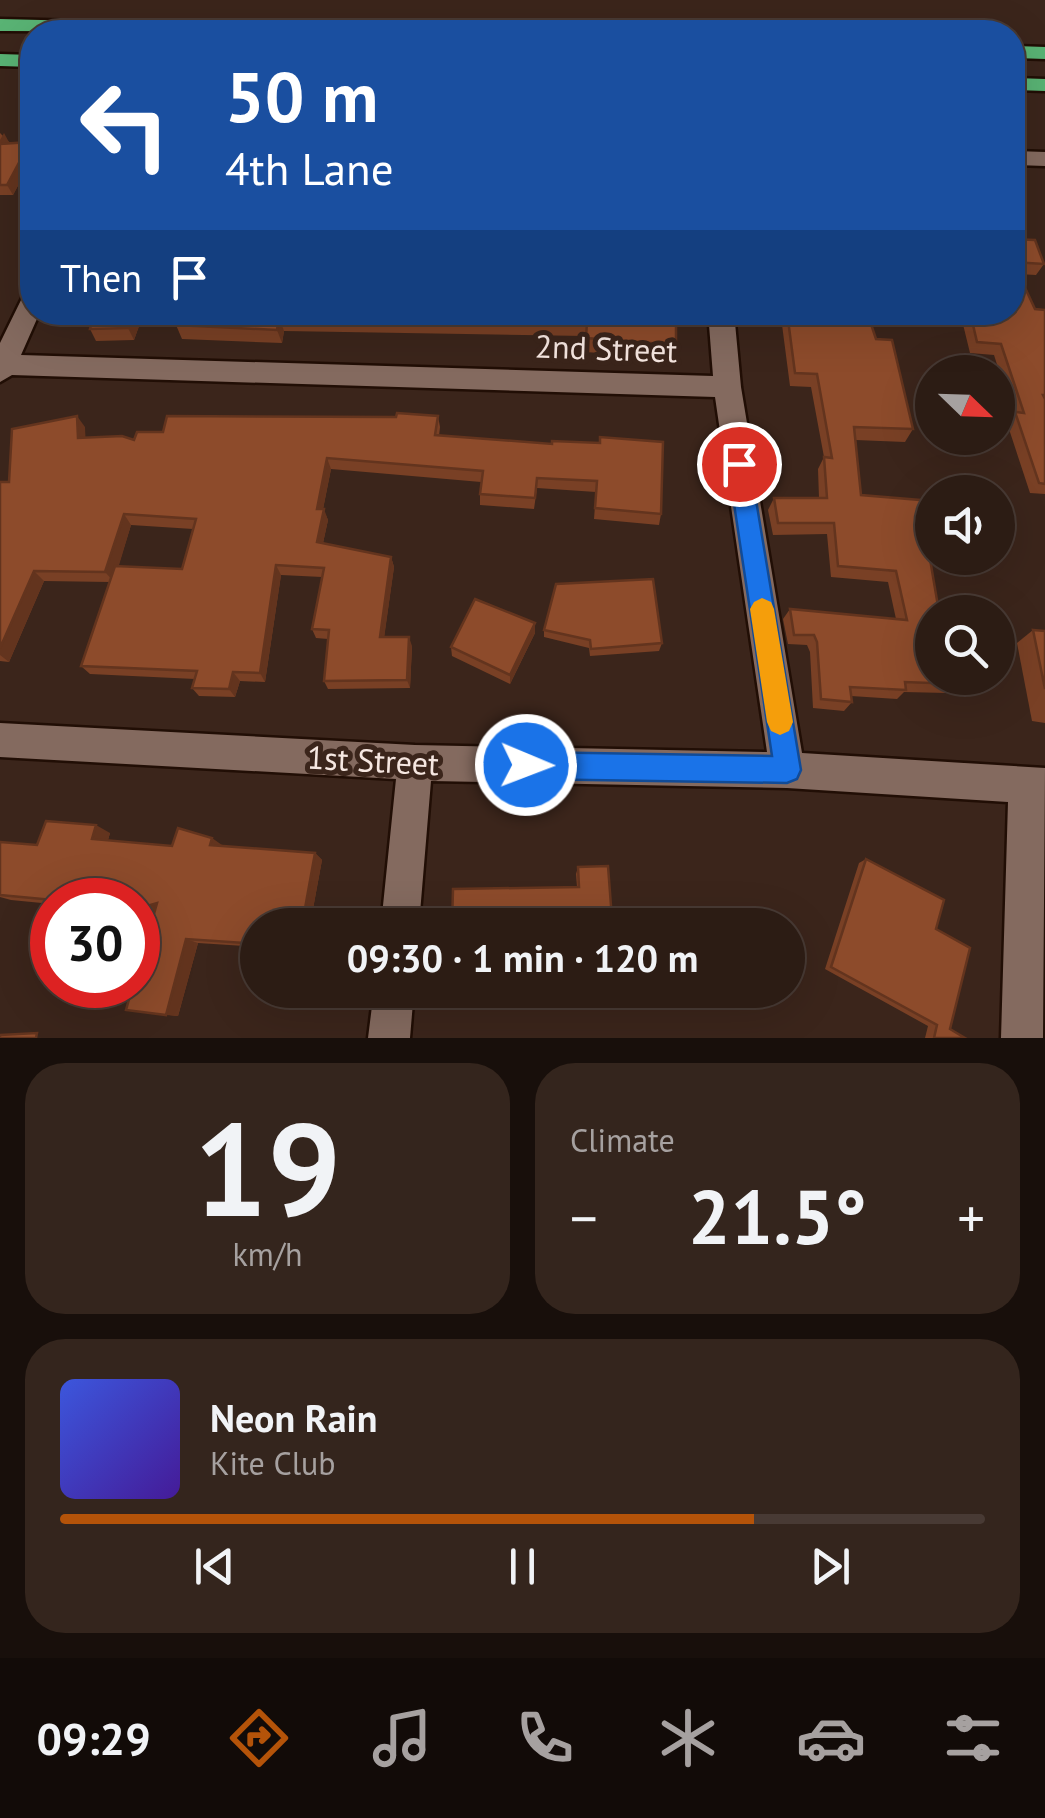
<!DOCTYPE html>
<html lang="en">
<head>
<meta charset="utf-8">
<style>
  :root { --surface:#2c1c14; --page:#34251d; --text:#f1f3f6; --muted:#a6a1a0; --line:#483a34; --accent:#b45309 }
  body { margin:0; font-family:"PT Sans",sans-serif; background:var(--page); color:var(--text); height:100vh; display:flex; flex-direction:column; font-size:38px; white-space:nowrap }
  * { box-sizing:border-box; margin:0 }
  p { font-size:32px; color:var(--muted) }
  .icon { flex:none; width:55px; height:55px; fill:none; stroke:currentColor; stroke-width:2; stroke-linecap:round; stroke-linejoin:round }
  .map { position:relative; height:1038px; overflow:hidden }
  .sheet { display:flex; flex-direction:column; gap:25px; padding:25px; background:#180f0b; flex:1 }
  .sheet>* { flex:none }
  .guide { position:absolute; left:20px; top:20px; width:1005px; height:305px; border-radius:40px; box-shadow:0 10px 40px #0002,0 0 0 2px var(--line); background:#1a4fa0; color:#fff; overflow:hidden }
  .needle { width:65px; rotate:113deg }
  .controls { position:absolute; left:915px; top:355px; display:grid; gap:20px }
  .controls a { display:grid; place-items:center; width:100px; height:100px; border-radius:50%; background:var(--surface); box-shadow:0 10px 40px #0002,0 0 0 2px var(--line); font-size:50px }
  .speed { position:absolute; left:30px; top:878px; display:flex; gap:20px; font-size:50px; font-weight:700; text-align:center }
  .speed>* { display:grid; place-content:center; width:130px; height:130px; border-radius:50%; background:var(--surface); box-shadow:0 10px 40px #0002,0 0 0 2px var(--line); line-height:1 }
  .speed .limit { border:15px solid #d22; background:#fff; color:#111 }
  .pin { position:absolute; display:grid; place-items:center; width:85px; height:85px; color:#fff; margin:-42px; border:5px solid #fff; border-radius:50%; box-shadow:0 2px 10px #0007 }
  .me { position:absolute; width:110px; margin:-55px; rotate:91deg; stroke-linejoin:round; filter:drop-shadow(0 0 8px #0008) }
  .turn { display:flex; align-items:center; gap:35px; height:210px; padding:0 40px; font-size:45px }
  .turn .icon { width:130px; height:130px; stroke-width:2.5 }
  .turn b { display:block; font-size:70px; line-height:85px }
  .then { display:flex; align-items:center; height:95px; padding:0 40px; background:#0003; gap:20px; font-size:38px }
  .big { font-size:75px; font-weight:700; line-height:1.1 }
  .sheet .tile { flex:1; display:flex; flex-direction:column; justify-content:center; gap:15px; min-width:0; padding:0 35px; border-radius:40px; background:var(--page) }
  .sheet .dial { align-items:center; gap:0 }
  .dial b { font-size:130px; line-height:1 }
  .song { display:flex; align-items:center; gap:30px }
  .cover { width:120px; height:120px; border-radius:15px; background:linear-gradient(135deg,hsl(230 70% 55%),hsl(260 70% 35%)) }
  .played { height:10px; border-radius:5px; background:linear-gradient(90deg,var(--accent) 75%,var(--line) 75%) }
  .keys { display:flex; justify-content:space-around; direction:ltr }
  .heat { display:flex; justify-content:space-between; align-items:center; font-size:55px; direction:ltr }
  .sheet .tiles { flex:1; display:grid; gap:25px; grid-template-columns:1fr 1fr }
  .tile:last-child { grid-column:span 2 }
  .trip { position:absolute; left:240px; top:908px; width:565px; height:100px; border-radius:50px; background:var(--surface); box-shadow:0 10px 40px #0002,0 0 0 2px var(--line); font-weight:700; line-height:100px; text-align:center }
  .tab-bar { display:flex; height:160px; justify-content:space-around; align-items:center; background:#120b08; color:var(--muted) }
  .tab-bar .icon { width:70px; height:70px }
  .tab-bar .active { color:var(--accent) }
  .tab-bar b { font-size:45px; color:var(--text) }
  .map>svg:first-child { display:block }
</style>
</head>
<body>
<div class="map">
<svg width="1045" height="1038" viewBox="0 0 1045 1038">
  <rect width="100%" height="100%" fill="#3b251b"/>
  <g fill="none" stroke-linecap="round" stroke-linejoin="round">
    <g stroke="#210e05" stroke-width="5">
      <g id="minor">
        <polygon points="1012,151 1045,152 1045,166 1012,165"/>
        <polygon points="32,293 32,312 40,312 21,355 713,376 708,312 734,312 741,387 802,753 1045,768 1043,1038 1001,1038 1008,802 787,788 431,781 419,925 381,925 396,779 0,757 0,723 415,745 767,752 715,397 12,375 0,382 0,343 23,296"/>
        <polygon points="374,990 414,990 410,1038 368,1038"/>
      </g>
    </g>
    <g stroke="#210e05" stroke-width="5">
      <g id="highway">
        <polygon points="0,19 289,26 299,32 0,31"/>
        <polygon points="1012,46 1045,47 1045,59 1012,58"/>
        <polygon points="0,54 32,55 32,67 0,66"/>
        <polygon points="1012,78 1045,79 1045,91 1012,90"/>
      </g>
    </g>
    <use href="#minor" fill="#846a5f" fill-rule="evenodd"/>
    <use href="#highway" fill="#59b374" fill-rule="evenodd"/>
  </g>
  <g fill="#794025" fill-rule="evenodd">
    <polygon points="0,133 10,143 30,142 32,146 32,159 13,195 0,195"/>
    <polygon points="1012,239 1044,264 1036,275 1018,274 1035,309 1045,310 1045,494 1030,493 1007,423 1013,415 994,355 970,353 960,312 1012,312"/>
    <polygon points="144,312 134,340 96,341 90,329"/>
    <polygon points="181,312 676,312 676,345 673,358 585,352 586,336 284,331 282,343 182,339 176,325"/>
    <polygon points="783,312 867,312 876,339 913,429 905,442 856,440 861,495 936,600 957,684 947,693 904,692 897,699 851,696 852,702 844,711 813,708 810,652 807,645 788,644 783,619 790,609 896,619 888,582 831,577 827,534 773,535 768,510 774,498 819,498 818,469 824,457 811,387 790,386 781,317"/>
    <path d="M438,416L440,427L439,436L552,444L661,514L659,525L594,519L596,492L537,488L534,509L480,505V494L481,482L331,469L323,509L328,520L323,543L391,557L394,567L384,637L412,646L410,688L328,689L324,681L328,639L316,638L312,629L322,577L281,575L265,682L240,681L235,697L199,696L192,688L195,679L90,674L81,666L110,582L44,581L9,662L0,661V482H9L85,427V438L134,440L163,432ZM131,525L193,529L182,569L118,567Z"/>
    <polygon points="535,623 535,633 510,684 452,656 451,647"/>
    <polygon points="544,630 662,643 659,651 590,656 589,648 544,637"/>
    <polygon points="1033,630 1045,631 1045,723 1032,721 1017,643"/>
    <polygon points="110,833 108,840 172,846 222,845 222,846 315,853 322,860 310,925 258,925 258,947 198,943 178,1016 126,1010 154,913 138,912 138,900 52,900 52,904 11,900 0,897 0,842 37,845"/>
    <polygon points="866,859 936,929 950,1029 965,1038 925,1038 928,1026 825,969 859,863"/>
    <polygon points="578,867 612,919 609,924 573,925 577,887 576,874"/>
    <polygon points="575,999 573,1002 452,1004 450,1001"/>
  </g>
  <g fill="#63341e">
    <polygon points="4,133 10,144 0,148 0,140"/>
    <polygon points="30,142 32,146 32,159 13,195 7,185"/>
    <polygon points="134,312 144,312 134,340 128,328"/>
    <polygon points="279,317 284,331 282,343 277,330"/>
    <polygon points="77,416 85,427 86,450 78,438"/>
    <polygon points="327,458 331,469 321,519 317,509"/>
    <polygon points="324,509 328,520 321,552 317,542"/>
    <polygon points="124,514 131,525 114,582 105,572"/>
    <polygon points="391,557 394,567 383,646 380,637"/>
    <polygon points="276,565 281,575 265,682 260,673"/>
    <polygon points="34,571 44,581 9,662 0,655 0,648"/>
    <polygon points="535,623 535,633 510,684 510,675"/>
    <polygon points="409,637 412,646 410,688 407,680"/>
    <polygon points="233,672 240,681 235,697 229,689"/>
    <polygon points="96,825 110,833 106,846 92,839"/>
    <polygon points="212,838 222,845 220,852 210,845"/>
    <polygon points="315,853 322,860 310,925 302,925"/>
    <polygon points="157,903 170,908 152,913 140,908"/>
    <polygon points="186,939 198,943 178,1016 166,1015"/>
  </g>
  <g fill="#8d4b2b" stroke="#63341e" stroke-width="2.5">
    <polygon points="30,142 7,185 0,185 0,144"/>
    <polygon points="1012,239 1035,240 1044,264 1013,262 1035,309 1045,310 1045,395 1043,395 1045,399 1045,484 1039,483 1015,412 1024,413 1001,344 977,342 970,312 1012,312"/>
    <polygon points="95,312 134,312 128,328 90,329"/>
    <polygon points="181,312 676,312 676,345 586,338 587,322 279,317 277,330 176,325"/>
    <polygon points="787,312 867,312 876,339 892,340 913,429 854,427 861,495 920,500 939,612 932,612 932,678 956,678 957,684 905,682 906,690 850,687 852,702 821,699 817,642 814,635 794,635 790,609 907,620 896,571 838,566 834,523 778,523 774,498 827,498 824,457 832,458 817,374 795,373"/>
    <polygon points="397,413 438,416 435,435 552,444 552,441 600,443 600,437 663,442 661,514 595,508 597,481 537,478 535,498 480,494 483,471 327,458 317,509 324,509 317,542 391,557 380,637 409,637 407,680 324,681 329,630 312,629 324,568 276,565 260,673 233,672 229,689 192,688 197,671 81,666 115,566 182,569 196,519 124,514 105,572 34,571 0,648 0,482 9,482 12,429 77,416 78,438 122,436 134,440 137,432 163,432 167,416 396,417"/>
    <polygon points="653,579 662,643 591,649 590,640 544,630 556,584"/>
    <polygon points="475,599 535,623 510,675 451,647"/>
    <polygon points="1033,630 1045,631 1045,689"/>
    <polygon points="46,821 96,825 92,839 172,846 178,828 212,838 210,845 315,853 302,925 258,925 258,944 186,939 166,1015 126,1010 133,985 138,985 138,970 157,903 140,908 138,908 138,900 53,900 0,895 0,842 37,845"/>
    <polygon points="866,859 944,900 936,929 970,948 950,1029 965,1038 934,1038 937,1025 831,967"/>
    <polygon points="608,866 612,919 573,920 573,925 452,925 453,889 579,887 578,867"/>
    <polygon points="450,990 575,990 575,999 450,1001"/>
    <polygon points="37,1033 36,1038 0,1038 0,1035"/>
  </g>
  <polygon fill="#1a73e8" stroke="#114b97" stroke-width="2.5" points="739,455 750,464 801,770 797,779 787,783 526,779 517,775 513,765 517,756 526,752 772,756 728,464"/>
  <polygon fill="#f59e0b" points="762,598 771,602 774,609 793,722 789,731 780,735 771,731 767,722 750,609 754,602"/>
  <g text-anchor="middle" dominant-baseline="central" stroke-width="10" stroke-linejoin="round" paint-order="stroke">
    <g font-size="32" fill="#f6e7e1" stroke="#3b251b">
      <text transform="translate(606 348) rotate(2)">2nd Street</text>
      <text transform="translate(373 760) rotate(3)">1st Street</text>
    </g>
  </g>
</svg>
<div class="controls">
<a><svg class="needle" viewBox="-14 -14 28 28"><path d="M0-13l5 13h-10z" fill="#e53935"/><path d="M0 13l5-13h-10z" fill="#a6a1a0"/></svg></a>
<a><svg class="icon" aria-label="sound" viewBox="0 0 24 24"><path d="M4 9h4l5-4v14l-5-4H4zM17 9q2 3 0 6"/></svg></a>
<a><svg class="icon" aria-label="search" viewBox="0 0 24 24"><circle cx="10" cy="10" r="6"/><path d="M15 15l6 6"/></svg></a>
</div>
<div class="speed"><div class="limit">30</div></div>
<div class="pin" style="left:739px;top:464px;background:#d93025"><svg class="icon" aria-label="arrive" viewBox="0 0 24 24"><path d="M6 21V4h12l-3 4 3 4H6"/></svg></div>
<svg class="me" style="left:526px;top:765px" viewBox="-20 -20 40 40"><circle r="17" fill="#1a73e8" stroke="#fff" stroke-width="3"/><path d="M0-11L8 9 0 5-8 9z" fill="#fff"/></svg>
<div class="trip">09:30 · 1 min · 120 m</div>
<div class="guide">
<div class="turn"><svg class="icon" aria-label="left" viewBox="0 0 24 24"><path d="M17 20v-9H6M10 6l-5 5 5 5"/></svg><div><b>50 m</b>4th Lane</div></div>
<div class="then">Then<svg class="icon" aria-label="arrive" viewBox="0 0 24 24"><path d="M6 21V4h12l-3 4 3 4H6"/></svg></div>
</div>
</div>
<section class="sheet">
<div class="tiles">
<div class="tile dial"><b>19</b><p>km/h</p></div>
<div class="tile"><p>Climate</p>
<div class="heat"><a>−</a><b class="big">21.5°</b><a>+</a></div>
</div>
<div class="tile">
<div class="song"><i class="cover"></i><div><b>Neon Rain</b><p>Kite Club</p></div></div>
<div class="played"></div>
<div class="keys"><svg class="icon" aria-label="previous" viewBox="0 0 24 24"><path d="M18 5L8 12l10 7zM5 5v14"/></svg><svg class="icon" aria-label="pause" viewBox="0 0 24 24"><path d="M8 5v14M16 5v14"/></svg><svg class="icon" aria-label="next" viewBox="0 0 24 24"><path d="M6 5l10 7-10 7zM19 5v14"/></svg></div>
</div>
</div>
</section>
<nav class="tab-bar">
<b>09:29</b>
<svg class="icon active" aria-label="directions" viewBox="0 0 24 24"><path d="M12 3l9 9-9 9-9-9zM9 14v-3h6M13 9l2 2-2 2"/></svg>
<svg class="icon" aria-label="music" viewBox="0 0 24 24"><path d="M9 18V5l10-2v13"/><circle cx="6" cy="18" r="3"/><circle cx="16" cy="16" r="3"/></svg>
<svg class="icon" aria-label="phone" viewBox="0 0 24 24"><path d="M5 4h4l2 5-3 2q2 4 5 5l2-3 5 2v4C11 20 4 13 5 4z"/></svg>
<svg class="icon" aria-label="climate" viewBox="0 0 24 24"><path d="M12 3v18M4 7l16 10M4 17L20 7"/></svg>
<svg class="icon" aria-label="car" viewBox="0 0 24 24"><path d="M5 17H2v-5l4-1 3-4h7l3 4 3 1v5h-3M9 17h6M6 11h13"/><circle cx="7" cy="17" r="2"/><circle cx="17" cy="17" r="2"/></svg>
<svg class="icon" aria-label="filters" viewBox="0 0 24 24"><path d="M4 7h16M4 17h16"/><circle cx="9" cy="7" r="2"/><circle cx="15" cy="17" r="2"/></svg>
</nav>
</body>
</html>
